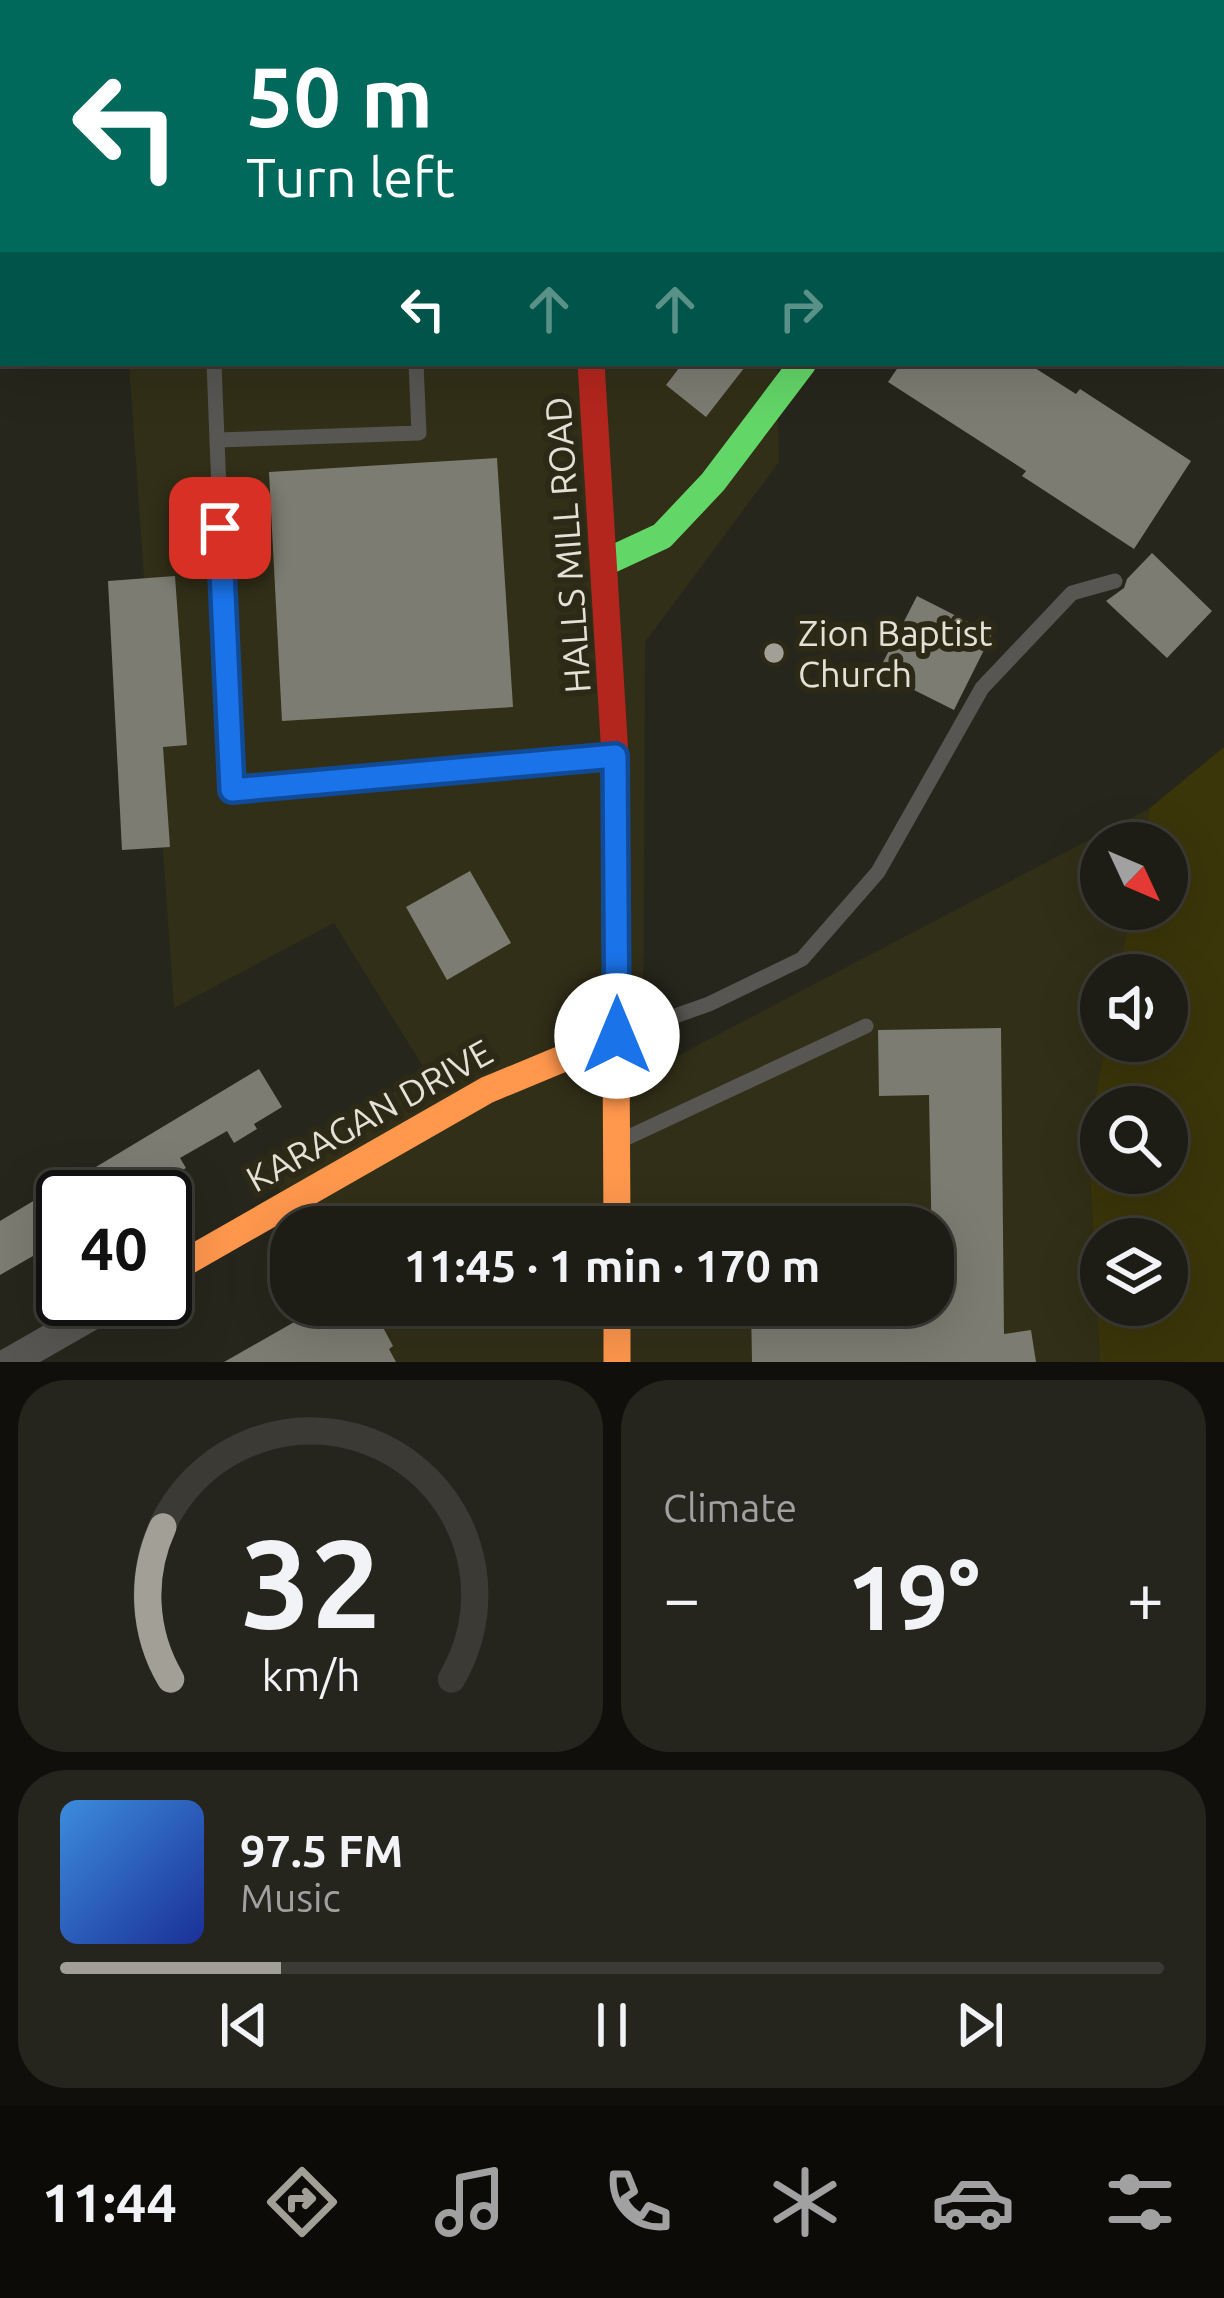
<!DOCTYPE html>
<html lang="en">
<head>
<meta charset="utf-8">
<style>
  :root { --surface:#1d1c15; --page:#25251e; --text:#f1f3f6; --muted:#a0a1a0; --line:#3b3a34; --accent:#a2a096 }
  body { margin:0; font-family:Ubuntu,sans-serif; background:var(--page); color:var(--text); height:100vh; display:flex; flex-direction:column; font-size:45px; white-space:nowrap }
  * { box-sizing:border-box; margin:0 }
  p { font-size:39px; color:var(--muted) }
  .icon { flex:none; width:66px; height:66px; fill:none; stroke:currentColor; stroke-width:2; stroke-linecap:round; stroke-linejoin:round }
  .map { position:relative; height:1362px; overflow:hidden }
  .sheet { display:flex; flex-direction:column; gap:18px; padding:18px; background:#100f0c; flex:1 }
  .sheet>* { flex:none }
  .guide { position:absolute; left:0px; top:0px; width:1224px; height:366px; box-shadow:0 12px 48px #0002,0 0 0 3px var(--line); background:#00695c; color:#fff; overflow:hidden }
  .needle { width:78px; rotate:134deg }
  .fabs { position:absolute; left:1080px; top:822px; display:grid; gap:24px }
  .fabs a { display:grid; place-items:center; width:108px; height:108px; border-radius:50%; background:var(--surface); box-shadow:0 12px 48px #0002,0 0 0 3px var(--line); font-size:60px }
  .speed { position:absolute; left:36px; top:1170px; display:flex; gap:24px; font-size:60px; font-weight:700; text-align:center }
  .speed>* { display:grid; place-content:center; width:156px; height:156px; border-radius:50%; background:var(--surface); box-shadow:0 12px 48px #0002,0 0 0 3px var(--line); line-height:1 }
  .speed .limit { border:6px solid #111; border-radius:18px; background:#fff; color:#111 }
  .pin { position:absolute; display:grid; place-items:center; width:102px; height:102px; color:#fff; margin:-51px; border-radius:24px; box-shadow:0 6px 18px #0006 }
  .me { position:absolute; width:132px; margin:-66px; rotate:0deg; stroke-linejoin:round; filter:drop-shadow(0 0 9px #0008) }
  .turn { display:flex; align-items:center; gap:42px; height:252px; padding:0 48px; font-size:54px }
  .turn .icon { width:156px; height:156px; stroke-width:2.5 }
  .turn b { display:block; font-size:84px; line-height:102px }
  .lanes { display:flex; align-items:center; height:114px; padding:0 48px; background:#0003; justify-content:center; gap:60px; direction:ltr }
  .lanes .off { opacity:.35 }
  .big { font-size:90px; font-weight:700; line-height:1.1 }
  .sheet .widget { flex:1; display:flex; flex-direction:column; justify-content:center; gap:18px; min-width:0; padding:0 42px; border-radius:48px; background:var(--page) }
  .sheet .dial { align-items:center; gap:0 }
  .dial svg { height:312px; overflow:visible; fill:none; stroke:var(--line); stroke-width:7; stroke-linecap:round; text-anchor:middle }
  .dial text { fill:var(--text); stroke:none }
  .song { display:flex; align-items:center; gap:36px }
  .cover { width:144px; height:144px; border-radius:18px; background:linear-gradient(135deg,hsl(210 70% 55%),hsl(230 70% 35%)) }
  .played { height:12px; border-radius:6px; background:linear-gradient(90deg,var(--accent) 20%,var(--line) 20%) }
  .keys { display:flex; justify-content:space-around; direction:ltr }
  .heat { display:flex; justify-content:space-between; align-items:center; font-size:66px; direction:ltr }
  .sheet .tiles { flex:1; display:grid; gap:18px; grid-template-columns:1fr 1fr }
  .widget:last-child { grid-column:span 2 }
  .trip { position:absolute; left:270px; top:1206px; width:684px; height:120px; border-radius:48px; background:var(--surface); box-shadow:0 12px 48px #0002,0 0 0 3px var(--line); font-weight:700; line-height:120px; text-align:center }
  .menu { display:flex; height:192px; justify-content:space-around; align-items:center; background:#0c0b08; color:var(--muted) }
  .menu .icon { width:84px; height:84px }
  .menu .current { color:var(--accent) }
  .menu b { font-size:54px; color:var(--text) }
  .map>svg:first-child { display:block }
</style>
</head>
<body>
<div class="map">
<svg width="1224" height="1362" viewBox="0 0 1224 1362">
  <rect width="100%" height="100%" fill="#27261c"/>
  <g fill="#322f18">
    <polygon points="104,0 787,0 787,3"/>
    <polygon points="129,363 777,363 779,462 645,642 643,1074 1150,808 1143,843 1101,843 1101,909 1131,909 1118,975 1101,975 1101,1041 1106,1041 1088,1135 1100,1362 377,1362 344,1305 933,1305 933,1227 300,1227 265,1165 427,1073 334,923 174,1008"/>
  </g>
  <path fill="#3b350a" fill-rule="evenodd" d="M1224,747V1362H1100L1088,1135L1106,1041H1167V975H1118L1131,909H1167V843H1143L1150,808ZM1101,1107H1167V1173H1101ZM1101,1239H1167V1305H1101Z"/>
  <g fill="#7d7c72">
    <polygon points="683,363 748,363 706,417 666,385"/>
    <polygon points="901,363 1027,363 1076,394 1080,389 1191,461 1134,549 1022,476 1026,471 888,382"/>
    <polygon points="497,458 513,707 282,721 269,472"/>
    <polygon points="1152,553 1212,611 1167,658 1106,601 1124,588 1127,579"/>
    <polygon points="175,576 187,745 163,747 170,847 122,850 108,581"/>
    <polygon points="917,596 992,634 954,710 878,672"/>
    <polygon points="470,871 511,943 447,980 406,907"/>
    <polygon points="1001,1028 1004,1334 1031,1330 1036,1362 752,1362 751,1306 933,1305 929,1095 879,1096 878,1030"/>
    <polygon points="259,1069 282,1107 254,1124 257,1129 234,1143 227,1131 180,1158 186,1168 137,1197 46,1197"/>
    <polygon points="35,1200 59,1241 0,1275 0,1221"/>
    <polygon points="324,1305 371,1305 393,1346 389,1349 396,1362 224,1362"/>
  </g>
  <g fill="none" stroke-linecap="round" stroke-linejoin="round">
    <g stroke="#575652" stroke-width="15">
      <polyline points="214,363 217,440 419,433 416,363"/>
      <polyline points="217,440 231,789 612,757"/>
      <polyline points="621,1035 709,1004 802,959 878,872 982,688 1072,593 1115,581"/>
      <polyline points="620,1141 866,1026"/>
    </g>
    <g stroke="#575652" stroke-width="30">
      <polyline points="1042,3 1043,0"/>
      <polyline points="10,1362 120,1299"/>
    </g>
    <polyline stroke="#63d668" stroke-width="27" points="606,562 662,536 713,482 803,363"/>
    <g stroke="#ff974d" stroke-width="27">
      <polyline points="564,0 564,3"/>
      <polyline points="615,872 617,1227"/>
      <polyline points="165,1274 487,1090 617,1036"/>
      <polyline points="617,1305 617,1362"/>
    </g>
    <polyline stroke="#b3261e" stroke-width="27" points="591,363 615,756 615,872"/>
  </g>
  <g fill="none" stroke-linecap="round" stroke-linejoin="round">
    <g stroke="#114b97" stroke-width="30">
      <polyline id="route" points="220,528 232,790 615,756 617,1036"/>
    </g>
    <use href="#route" stroke="#1a73e8" stroke-width="21"/>
  </g>
  <circle fill="#a2a096" stroke="#2c2917" stroke-width="4.5" cx="774" cy="653" r="12"/>
  <g text-anchor="middle" dominant-baseline="central" stroke-width="12" stroke-linejoin="round" paint-order="stroke">
    <g font-size="36" fill="#e4e2d7" stroke="#2c2917">
      <text transform="translate(567 545) rotate(-94)">HALLS MILL ROAD</text>
      <text transform="translate(369 1115) rotate(-29)">KARAGAN DRIVE</text>
    </g>
    <g font-size="36" fill="#e4e2d7" stroke="#2c2917" text-anchor="start">
      <text x="798" y="632">Zion Baptist<tspan x="798" dy="41">Church</tspan></text>
    </g>
  </g>
</svg>
<div class="fabs">
<a><svg class="needle" viewBox="-14 -14 28 28"><path d="M0-13l5 13h-10z" fill="#e53935"/><path d="M0 13l5-13h-10z" fill="#a0a1a0"/></svg></a>
<a><svg class="icon" aria-label="sound" viewBox="0 0 24 24"><path d="M4 9h4l5-4v14l-5-4H4zM17 9q2 3 0 6"/></svg></a>
<a><svg class="icon" aria-label="search" viewBox="0 0 24 24"><circle cx="10" cy="10" r="6"/><path d="M15 15l6 6"/></svg></a>
<a><svg class="icon" aria-label="layers" viewBox="0 0 24 24"><path d="M12 4l9 5-9 5-9-5zM3 14l9 5 9-5"/></svg></a>
</div>
<div class="speed"><div class="limit">40</div></div>
<div class="pin" style="left:220px;top:528px;background:#d93025"><svg class="icon" aria-label="arrive" viewBox="0 0 24 24"><path d="M6 21V4h12l-3 4 3 4H6"/></svg></div>
<svg class="me" style="left:617px;top:1036px" viewBox="-20 -20 40 40"><circle r="19" fill="#fff"/><path d="M0-13L10 11 0 6-10 11z" fill="#1a73e8"/></svg>
<div class="trip">11:45 · 1 min · 170 m</div>
<div class="guide">
<div class="turn"><svg class="icon" aria-label="left" viewBox="0 0 24 24"><path d="M17 20v-9H6M10 6l-5 5 5 5"/></svg><div><b>50 m</b>Turn left</div></div>
<div class="lanes"><svg class="icon" aria-label="left" viewBox="0 0 24 24"><path d="M17 20v-9H6M10 6l-5 5 5 5"/></svg><svg class="icon off" aria-label="ahead" viewBox="0 0 24 24"><path d="M12 20V5M6 11l6-6 6 6"/></svg><svg class="icon off" aria-label="ahead" viewBox="0 0 24 24"><path d="M12 20V5M6 11l6-6 6 6"/></svg><svg class="icon off" aria-label="right" viewBox="0 0 24 24"><path d="M7 20v-9h11M14 6l5 5-5 5"/></svg></div>
</div>
</div>
<section class="sheet">
<div class="tiles">
<div class="widget dial"><svg viewBox="0 0 100 80">
<path d="M14 69A42 42 0 1 1 86 69"/>
<path d="M14 69A42 42 0 0 1 12 30" stroke="#a2a096"/>
<text x="50" y="56" font-size="32" font-weight="700">32</text>
<text x="50" y="72" font-size="11">km/h</text>
</svg></div>
<div class="widget"><p>Climate</p>
<div class="heat"><a>−</a><b class="big">19°</b><a>+</a></div>
</div>
<div class="widget">
<div class="song"><i class="cover"></i><div><b>97.5 FM</b><p>Music</p></div></div>
<div class="played"></div>
<div class="keys"><svg class="icon" aria-label="previous" viewBox="0 0 24 24"><path d="M18 5L8 12l10 7zM5 5v14"/></svg><svg class="icon" aria-label="pause" viewBox="0 0 24 24"><path d="M8 5v14M16 5v14"/></svg><svg class="icon" aria-label="next" viewBox="0 0 24 24"><path d="M6 5l10 7-10 7zM19 5v14"/></svg></div>
</div>
</div>
</section>
<nav class="menu">
<b>11:44</b>
<svg class="icon current" aria-label="directions" viewBox="0 0 24 24"><path d="M12 3l9 9-9 9-9-9zM9 14v-3h6M13 9l2 2-2 2"/></svg>
<svg class="icon" aria-label="music" viewBox="0 0 24 24"><path d="M9 18V5l10-2v13"/><circle cx="6" cy="18" r="3"/><circle cx="16" cy="16" r="3"/></svg>
<svg class="icon" aria-label="phone" viewBox="0 0 24 24"><path d="M5 4h4l2 5-3 2q2 4 5 5l2-3 5 2v4C11 20 4 13 5 4z"/></svg>
<svg class="icon" aria-label="climate" viewBox="0 0 24 24"><path d="M12 3v18M4 7l16 10M4 17L20 7"/></svg>
<svg class="icon" aria-label="car" viewBox="0 0 24 24"><path d="M5 17H2v-5l4-1 3-4h7l3 4 3 1v5h-3M9 17h6M6 11h13"/><circle cx="7" cy="17" r="2"/><circle cx="17" cy="17" r="2"/></svg>
<svg class="icon" aria-label="filters" viewBox="0 0 24 24"><path d="M4 7h16M4 17h16"/><circle cx="9" cy="7" r="2"/><circle cx="15" cy="17" r="2"/></svg>
</nav>
</body>
</html>
